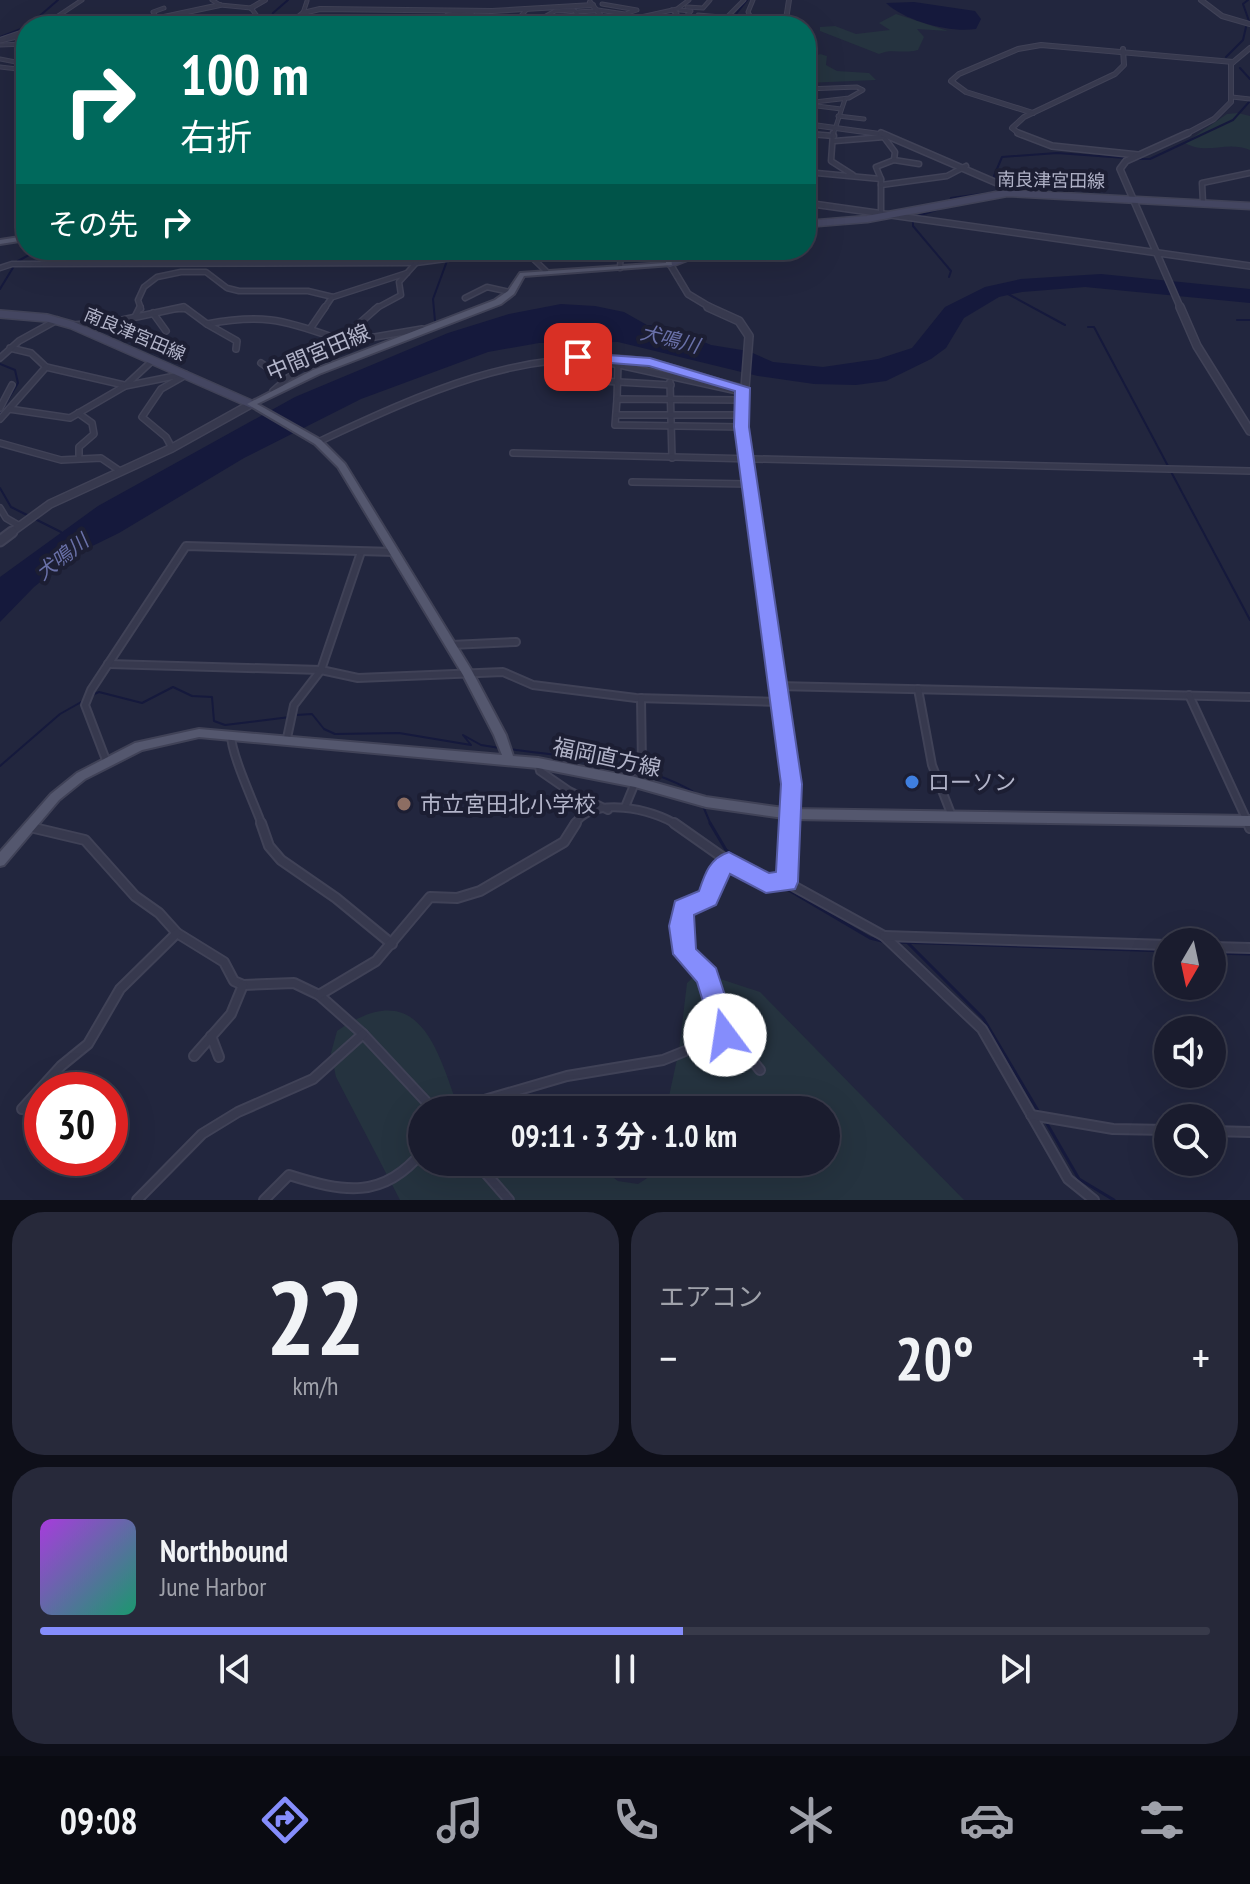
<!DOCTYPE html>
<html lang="ja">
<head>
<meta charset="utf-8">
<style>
  :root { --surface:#1a1c2e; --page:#27293a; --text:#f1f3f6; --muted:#9fa1aa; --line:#383a4a; --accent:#858dfc }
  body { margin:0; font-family:"PT Sans Narrow","Noto Sans JP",sans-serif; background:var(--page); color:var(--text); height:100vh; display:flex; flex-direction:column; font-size:30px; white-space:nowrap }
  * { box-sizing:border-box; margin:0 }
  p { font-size:26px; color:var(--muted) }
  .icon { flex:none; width:44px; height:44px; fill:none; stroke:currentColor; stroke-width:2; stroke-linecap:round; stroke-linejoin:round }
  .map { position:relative; height:1200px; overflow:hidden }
  .side { display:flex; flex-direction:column; gap:12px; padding:12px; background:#0e0f19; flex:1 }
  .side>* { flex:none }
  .top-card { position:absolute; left:16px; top:16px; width:800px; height:244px; border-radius:32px; box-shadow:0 8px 32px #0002,0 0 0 2px var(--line); background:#00695c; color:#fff; overflow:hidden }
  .needle { width:52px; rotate:189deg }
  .tools { position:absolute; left:1154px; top:928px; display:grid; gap:16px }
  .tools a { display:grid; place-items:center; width:72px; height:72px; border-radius:50%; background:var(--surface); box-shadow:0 8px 32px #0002,0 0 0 2px var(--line); font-size:40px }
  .speed { position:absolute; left:24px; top:1072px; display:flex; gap:16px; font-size:40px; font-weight:700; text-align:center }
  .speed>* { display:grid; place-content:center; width:104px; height:104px; border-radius:50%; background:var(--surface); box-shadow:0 8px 32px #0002,0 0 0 2px var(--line); line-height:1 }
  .speed .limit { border:12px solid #d22; background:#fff; color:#111 }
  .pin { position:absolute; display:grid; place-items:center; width:68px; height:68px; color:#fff; margin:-34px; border-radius:16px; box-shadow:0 4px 12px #0006 }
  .me { position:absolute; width:88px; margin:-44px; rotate:346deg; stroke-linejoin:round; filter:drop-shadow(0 0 6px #0008) }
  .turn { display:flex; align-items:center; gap:28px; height:168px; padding:0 32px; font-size:36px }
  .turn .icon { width:104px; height:104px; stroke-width:2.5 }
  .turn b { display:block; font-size:56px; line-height:68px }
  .then { display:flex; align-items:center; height:76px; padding:0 32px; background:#0003; gap:16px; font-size:30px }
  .big { font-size:60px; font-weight:700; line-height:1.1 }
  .side .widget { flex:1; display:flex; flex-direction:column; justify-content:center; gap:12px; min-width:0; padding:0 28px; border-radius:32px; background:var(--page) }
  .side .dial { align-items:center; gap:0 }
  .dial b { font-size:104px; line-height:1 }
  .song { display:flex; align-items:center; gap:24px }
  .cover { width:96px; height:96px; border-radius:12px; background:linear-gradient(135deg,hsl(280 70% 55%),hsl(160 70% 35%)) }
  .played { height:8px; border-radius:4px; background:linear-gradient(90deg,var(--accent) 55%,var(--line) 55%) }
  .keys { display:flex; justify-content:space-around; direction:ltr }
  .heat { display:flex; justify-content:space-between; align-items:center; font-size:44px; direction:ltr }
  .side .tiles { flex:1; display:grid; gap:12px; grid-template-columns:1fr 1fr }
  .widget:last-child { grid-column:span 2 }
  .trip { position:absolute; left:408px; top:1096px; width:432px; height:80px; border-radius:40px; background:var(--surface); box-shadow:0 8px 32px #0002,0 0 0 2px var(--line); font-weight:700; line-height:80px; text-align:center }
  .tab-bar { display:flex; height:128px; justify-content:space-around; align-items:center; background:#0a0b12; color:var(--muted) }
  .tab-bar .icon { width:56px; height:56px }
  .tab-bar .current { color:var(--accent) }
  .tab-bar b { font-size:36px; color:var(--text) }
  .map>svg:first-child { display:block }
</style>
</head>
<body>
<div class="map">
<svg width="1250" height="1200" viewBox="0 0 1250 1200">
  <rect width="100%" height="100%" fill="#22263e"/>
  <g fill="#25333f">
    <path d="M896,14L948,31L917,29L924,37L918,50C904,54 891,48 879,54L820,31V27L835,26L856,34L890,30L879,23Z"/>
    <polygon points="820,54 827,56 826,65 837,71 869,73 876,80 806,83 806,68 818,67 811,63 810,58"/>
    <path d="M1238,113L1250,116V150C1225,140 1208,156 1185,143L1227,114Z"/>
    <path d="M699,972L760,992L964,1200H400L336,1077L331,1053L337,1031C419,974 437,1048 459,1110H422V1162H592L618,1181L638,1184L652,1175L655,1162H826V1110H666L679,1050L687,983Z"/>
  </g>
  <g fill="#15193c">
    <path d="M914,2L975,11L981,19L976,29C950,33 905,21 886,3Z"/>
    <polygon points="1101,274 1250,289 1250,303 1085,287 1022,292 999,297 964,318 946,348 931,359 886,381 856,385 814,384 758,376 618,342 539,343 488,352 361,399 244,458 119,533 74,555 34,587 0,622 0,577 98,506 295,397 448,333 509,314 561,304 595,306 624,312 647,325 666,326 711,345 748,351 773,362 823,367 878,359 912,348 945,307 985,287 1021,279"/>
  </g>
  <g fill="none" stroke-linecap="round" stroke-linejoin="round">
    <g stroke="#15193c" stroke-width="2">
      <polyline points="747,0 736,14 747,26"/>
      <polyline points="1248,0 1243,4 1249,21"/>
      <polyline points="28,26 58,0"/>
      <polyline points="269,26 273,13 288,0"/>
      <polyline points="0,37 26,27"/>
      <polyline points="1226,57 1243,40 1246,27"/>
      <polyline points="1240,68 1250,79"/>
      <polyline points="1137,159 1150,159 1233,120 1250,101"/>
      <polyline points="1003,184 1005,182 994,176 1002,157 1057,153 1126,158"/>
      <polyline points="950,202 951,198 1004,191"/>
      <polyline points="918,216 942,208"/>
      <polyline points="913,220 913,226 951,271 949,277"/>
      <polyline points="18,261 38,250"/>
      <polyline points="0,289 14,266"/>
      <polyline points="1008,294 1065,325"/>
      <polyline points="1237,320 1250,320"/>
      <polyline points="435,321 433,299 451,250"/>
      <polyline points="1088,327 1094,327 1250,620"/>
      <polyline points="0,364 15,370 18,383 0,413"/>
      <polyline points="0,488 11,507 27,515"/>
      <polyline points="35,519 61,532"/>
      <polyline points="92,695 99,692 142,703 173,687 192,696 212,697 214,721 225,725 290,717"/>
      <polyline points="296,715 312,714 324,729 335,734 399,733 471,745 463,735 481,745 500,748"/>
      <path d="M510,749C571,758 647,761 700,796"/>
      <polyline points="0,766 60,714 83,701"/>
      <polyline points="703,806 711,825"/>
    </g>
    <g stroke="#15193c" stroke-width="3">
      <polyline points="710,823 726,850 768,878"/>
      <polyline points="780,885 870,938 882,941"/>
      <polyline points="897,942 1168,951"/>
      <polyline points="908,943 983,1018 1040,1114"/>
      <polyline points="1212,953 1250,954"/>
      <polyline points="1046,1122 1079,1179 1114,1200"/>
    </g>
    <g stroke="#404257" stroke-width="5">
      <g id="minor-far4">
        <polyline points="212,0 220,5 251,8 260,20 300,26"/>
        <polyline points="753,0 748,12 756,26"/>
        <polyline points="687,7 703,8 710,0"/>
        <polyline points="598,10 625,14 637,10 602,4"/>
        <polyline points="576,12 594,11"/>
        <polyline points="303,13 307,1"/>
        <polyline points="459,14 472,14 481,26"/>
        <polyline points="549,17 578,15"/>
        <polyline points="579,17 598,16"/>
        <polyline points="158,19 153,12 164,8"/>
        <polyline points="49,22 82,0"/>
        <polyline points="582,23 603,21"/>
        <polyline points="668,23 679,24 691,11 680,10"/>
        <polyline points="537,24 581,20"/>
        <polyline points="395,26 416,26"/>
        <polyline points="452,26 447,15 464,11"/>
        <polyline points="453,26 479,23"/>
        <polyline points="512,26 527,9"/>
        <polyline points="537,26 537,21 555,11 574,10 585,26"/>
        <polyline points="600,26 677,9 689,0"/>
        <polyline points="627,26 648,25"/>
        <polyline points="651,26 648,22 657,14"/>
        <polyline points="660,26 677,13 672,10"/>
        <polyline points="689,26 698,15 721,17 712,26"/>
        <polyline points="718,26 744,0"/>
        <polyline points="0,41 26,35"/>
        <polyline points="0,45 26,44"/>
        <polyline points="0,59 26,64"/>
        <polyline points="0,67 26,70"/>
        <polyline points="26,84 23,85 26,87"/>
        <polyline points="806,89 857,87 863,90 849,98 806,103"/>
        <polyline points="1232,97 1250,99"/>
        <polyline points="817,106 841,109"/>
        <polyline points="838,116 864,119"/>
        <polyline points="809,135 827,135"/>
        <polyline points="833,135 845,99"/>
      </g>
    </g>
    <g stroke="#404257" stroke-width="7">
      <g id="minor-far3">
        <polyline points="833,133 831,161 853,175"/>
        <polyline points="883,136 895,152 894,160"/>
        <polyline points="807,137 810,134 834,136"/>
        <polyline points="835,141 884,137"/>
        <polyline points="806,172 881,179 881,212"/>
        <polyline points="881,179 876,167 894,160 919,164"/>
        <polyline points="881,185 947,176 966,166"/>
        <polyline points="1203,203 1202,183 1250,173"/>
        <polyline points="524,250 546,271"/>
        <polyline points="0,268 12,264 416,263 513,250"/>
        <polyline points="620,268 621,250"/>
        <polyline points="465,298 487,287 510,292"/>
        <polyline points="141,309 138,300 144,287 157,277 181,272 206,272 227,288 239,291 308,291 333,297 407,273"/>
        <polyline points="173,309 187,309"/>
        <polyline points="324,309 332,297"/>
        <polyline points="375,309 401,295 399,282 416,263 418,250"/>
      </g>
    </g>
    <g stroke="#404257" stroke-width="8">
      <g id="minor-far2">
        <path d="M184,307L207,324C260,314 282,319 332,337"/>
        <polyline points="153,313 166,331"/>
        <polyline points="136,315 140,307"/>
        <polyline points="207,324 237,341 236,349"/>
        <polyline points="72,325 113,322 183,307"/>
        <polyline points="310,329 325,307"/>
        <polyline points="345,336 378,307"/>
        <polyline points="10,348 31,353 46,367 124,385"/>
        <polyline points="0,358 19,341 57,320"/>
        <polyline points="601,361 742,392"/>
        <polyline points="261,363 284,379"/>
        <polyline points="584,380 671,385"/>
        <polyline points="670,382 672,458"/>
        <polyline points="125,386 153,360"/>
        <polyline points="273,391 306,362 316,347 332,337 363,339 422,329"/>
        <polyline points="617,399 618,363"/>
        <polyline points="741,400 617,399 615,425 742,427"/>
        <polyline points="0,408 12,385"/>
        <polyline points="9,409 46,367"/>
        <polyline points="78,413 92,423 94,434 79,447 79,455"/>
        <polyline points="616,415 742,415"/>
        <polyline points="0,419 9,409 70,418 125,386 185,374"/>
        <path d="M318,442C419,395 523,346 637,360C673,365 708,380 743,388"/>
        <polyline points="0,443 61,460 101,458 120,471"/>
        <polyline points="172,448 166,437 142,417 161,389 184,376"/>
        <polyline points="513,453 1250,471"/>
        <polyline points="632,482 749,484"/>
        <polyline points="0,508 6,518 18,525"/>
      </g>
    </g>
    <g stroke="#404257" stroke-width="10">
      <g id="minor-far1">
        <polyline points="451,645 516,642"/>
        <polyline points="108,664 321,670 358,678 503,672 533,685 636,698 779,702"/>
        <polyline points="777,686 1250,697"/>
        <polyline points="918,689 932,765 952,816"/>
        <polyline points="1189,695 1249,825"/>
        <path d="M231,735C231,754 254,803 262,825"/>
        <polyline points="287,738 294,705 321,670 361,552"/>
        <polyline points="106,760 85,705 91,690 186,546 394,552"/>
        <polyline points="538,763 540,771 569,791 608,810"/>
        <polyline points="625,807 642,766 641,698"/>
        <path d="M574,825C593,795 653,809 677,825"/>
        <polyline points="790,825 791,814"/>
      </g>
    </g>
    <g stroke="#404257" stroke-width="12">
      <g id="minor">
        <polyline points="261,823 269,846 281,860 336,898 392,944"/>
        <polyline points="674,823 745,873 765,881 786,882 884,936 982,1029 1068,1179 1094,1200"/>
        <polyline points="1248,823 1250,828"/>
        <polyline points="30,827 85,840 135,896 159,913 177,933 224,962 234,981 243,985 294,983 319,995 363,1034 434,1110"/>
        <polyline points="729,861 718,871 708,897 684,909 681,926 685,954 707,976 725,1035 737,1041 760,1070"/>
        <polyline points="786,882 790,823"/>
        <polyline points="884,936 1168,945"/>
        <polyline points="1212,947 1250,948"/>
        <polyline points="319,995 376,961 430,897 457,898 480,891 564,842 576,823"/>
        <polyline points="211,1036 219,1057"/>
        <polyline points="194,1056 231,1014 243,985"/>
        <polyline points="22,1109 61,1066 88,1044 120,989 177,933"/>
        <polyline points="450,1110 567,1076 663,1060 725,1035"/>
        <polyline points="1031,1115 1113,1129 1168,1130"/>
        <polyline points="1212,1131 1250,1132"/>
        <polyline points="476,1162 509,1200"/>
        <polyline points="137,1200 202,1134 238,1112 313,1079 363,1034"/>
        <path d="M264,1200L289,1175C343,1192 383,1200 422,1152"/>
      </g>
    </g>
    <g stroke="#404257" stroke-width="6">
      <g id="tertiary-far3">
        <polyline points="1201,0 1222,16 1250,24"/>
        <polyline points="590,2 609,26"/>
        <polyline points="251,8 265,0"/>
        <polyline points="39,26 49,22 145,21 220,5"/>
        <polyline points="287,26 303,13 320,9 492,11 593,5"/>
        <polyline points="785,26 789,0"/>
        <polyline points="0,40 26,31"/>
        <polyline points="1033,113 966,92 951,81 959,74 1018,49 1041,45 1233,62"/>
        <polyline points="806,124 887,135"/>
        <polyline points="1021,135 1012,128 1024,117 1115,74 1124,65 1123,49"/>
        <polyline points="1184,135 1214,119 1231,102 1231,64 1250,48"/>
      </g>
    </g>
    <g stroke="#404257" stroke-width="8">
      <g id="tertiary-far2">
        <polyline points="881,133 1020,193"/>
        <polyline points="1018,133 1052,146 1138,155"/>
        <polyline points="806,203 1250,266"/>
        <polyline points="670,264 688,294 713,309"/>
        <polyline points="1181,309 1120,169 1126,161 1188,133"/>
      </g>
    </g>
    <g stroke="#404257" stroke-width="10">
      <g id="tertiary-far1">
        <polyline points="708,307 739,321 749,336 742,427 757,534"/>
        <polyline points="1180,307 1197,346 1250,431"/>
        <polyline points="9,534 50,504 172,448 251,404"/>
      </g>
    </g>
    <g stroke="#404257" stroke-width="13">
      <g id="tertiary">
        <polyline points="756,532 791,784 791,814"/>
        <polyline points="0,541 12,532"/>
      </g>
    </g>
    <g stroke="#404257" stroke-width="9">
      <g id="secondary-far1">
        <polyline points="806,224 867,219 1007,193 1250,206"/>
        <polyline points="670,264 706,250"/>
      </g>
    </g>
    <g stroke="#404257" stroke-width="10">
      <polyline id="secondary" points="0,314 47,318 72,325 251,404"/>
    </g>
    <g stroke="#404257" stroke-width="4">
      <g id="primary">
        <polygon points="26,236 26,240 0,244 0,240"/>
        <polygon points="664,250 670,250 672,265 524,276 514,294 501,304 319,374 257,404 321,440 345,464 472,671 506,735 513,756 538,758 635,777 706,797 791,809 1250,816 1250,826 791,819 706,807 635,787 538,768 199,737 142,750 85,779 59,800 4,865 0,866 0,852 51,794 77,773 135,743 199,729 502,755 494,735 463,675 338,467 315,444 247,404 313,370 495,300 508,291 520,273 665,263 666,263"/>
      </g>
    </g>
    <use href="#minor-far4" stroke="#37394e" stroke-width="3"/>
    <use href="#minor-far3" stroke="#37394e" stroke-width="4"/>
    <use href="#minor-far2" stroke="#37394e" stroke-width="5"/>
    <use href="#minor-far1" stroke="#37394e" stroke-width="6"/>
    <use href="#minor" stroke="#37394e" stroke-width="8"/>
    <use href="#tertiary-far3" stroke="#37394e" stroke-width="4"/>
    <use href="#tertiary-far2" stroke="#37394e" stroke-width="5"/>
    <use href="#tertiary-far1" stroke="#37394e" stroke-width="7"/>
    <use href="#tertiary" stroke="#37394e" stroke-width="9"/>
    <use href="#secondary-far1" stroke="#444661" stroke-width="6"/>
    <use href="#secondary" stroke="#444661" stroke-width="7"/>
    <use href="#primary" fill="#54576e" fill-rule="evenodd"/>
  </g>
  <path fill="#858dfc" stroke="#565ca4" stroke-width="2" d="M578,353L650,358L750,388L749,427L802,784L798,882L795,889L766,893L730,874L716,905L694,915L696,949L716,968L738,1035L734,1044L725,1048L716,1044L697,982L673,954L669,926L675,901L699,891C705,873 710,858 729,852L769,873L776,872L781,784L734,427L735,391L649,366L573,360V354Z"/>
  <circle fill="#3f7fe0" stroke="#1c1e33" stroke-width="3" cx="912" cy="782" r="8"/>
  <circle fill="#8d6e63" stroke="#1c1e33" stroke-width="3" cx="404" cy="804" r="8"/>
  <g text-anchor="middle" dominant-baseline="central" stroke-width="8" stroke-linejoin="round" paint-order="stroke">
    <g font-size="18" fill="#b2b4c9" stroke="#1c1e33">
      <text transform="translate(1051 180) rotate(1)">南良津宮田線</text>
      <text transform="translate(135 334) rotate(23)">南良津宮田線</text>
    </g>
    <g font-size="20" font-style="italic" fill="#6a71a9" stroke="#1c1e33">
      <text transform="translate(670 339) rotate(14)">犬鳴川</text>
      <text transform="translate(62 557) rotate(-38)">犬鳴川</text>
    </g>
    <g font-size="22" fill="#b2b4c9" stroke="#1c1e33">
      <text transform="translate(318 352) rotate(-23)">中間宮田線</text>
      <text transform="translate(607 757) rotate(12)">福岡直方線</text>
    </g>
    <g font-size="22" fill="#b2b4c9" stroke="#1c1e33" text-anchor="start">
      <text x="928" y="782">ローソン</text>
      <text x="420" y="804">市立宮田北小学校</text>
    </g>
  </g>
</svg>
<div class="tools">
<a><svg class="needle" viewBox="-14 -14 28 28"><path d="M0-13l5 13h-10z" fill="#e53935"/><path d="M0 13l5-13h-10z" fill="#9fa1aa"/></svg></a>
<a><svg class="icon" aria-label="sound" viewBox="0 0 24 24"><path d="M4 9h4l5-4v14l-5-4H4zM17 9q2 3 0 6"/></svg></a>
<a><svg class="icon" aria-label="search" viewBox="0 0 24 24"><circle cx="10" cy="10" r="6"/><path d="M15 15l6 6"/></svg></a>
</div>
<div class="speed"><div class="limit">30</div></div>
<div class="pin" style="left:578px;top:357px;background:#d93025"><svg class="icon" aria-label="arrive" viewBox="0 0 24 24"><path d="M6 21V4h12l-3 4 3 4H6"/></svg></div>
<svg class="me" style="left:725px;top:1035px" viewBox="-20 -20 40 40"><circle r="19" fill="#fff"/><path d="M0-13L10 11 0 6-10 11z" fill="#858dfc"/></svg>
<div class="trip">09:11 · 3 分 · 1.0 km</div>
<div class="top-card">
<div class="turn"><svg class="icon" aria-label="right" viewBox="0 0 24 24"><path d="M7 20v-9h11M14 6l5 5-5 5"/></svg><div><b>100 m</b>右折</div></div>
<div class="then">その先<svg class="icon" aria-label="right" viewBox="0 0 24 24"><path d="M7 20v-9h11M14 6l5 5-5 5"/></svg></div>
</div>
</div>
<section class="side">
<div class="tiles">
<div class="widget dial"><b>22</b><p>km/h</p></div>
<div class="widget"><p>エアコン</p>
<div class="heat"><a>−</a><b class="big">20°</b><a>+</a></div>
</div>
<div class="widget">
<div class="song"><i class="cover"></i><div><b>Northbound</b><p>June Harbor</p></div></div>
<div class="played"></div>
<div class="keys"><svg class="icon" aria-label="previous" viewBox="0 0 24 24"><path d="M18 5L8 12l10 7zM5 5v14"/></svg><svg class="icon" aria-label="pause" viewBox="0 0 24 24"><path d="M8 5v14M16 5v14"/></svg><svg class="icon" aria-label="next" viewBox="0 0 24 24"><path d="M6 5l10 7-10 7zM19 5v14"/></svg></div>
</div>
</div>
</section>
<nav class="tab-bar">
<b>09:08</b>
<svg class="icon current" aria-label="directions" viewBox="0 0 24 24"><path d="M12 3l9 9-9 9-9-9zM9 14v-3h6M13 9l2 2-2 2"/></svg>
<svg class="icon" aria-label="music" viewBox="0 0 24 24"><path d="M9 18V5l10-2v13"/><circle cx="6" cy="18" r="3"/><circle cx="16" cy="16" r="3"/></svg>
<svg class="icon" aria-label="phone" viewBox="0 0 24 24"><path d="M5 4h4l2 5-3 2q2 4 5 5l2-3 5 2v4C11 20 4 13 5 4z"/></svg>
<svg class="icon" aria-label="climate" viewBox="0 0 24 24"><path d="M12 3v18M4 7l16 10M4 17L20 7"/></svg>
<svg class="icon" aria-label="car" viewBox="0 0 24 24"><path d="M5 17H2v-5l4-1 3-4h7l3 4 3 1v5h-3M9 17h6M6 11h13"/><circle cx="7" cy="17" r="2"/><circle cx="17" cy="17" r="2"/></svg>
<svg class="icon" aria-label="filters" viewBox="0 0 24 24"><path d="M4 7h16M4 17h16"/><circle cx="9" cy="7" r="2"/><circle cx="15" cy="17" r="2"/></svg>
</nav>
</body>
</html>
